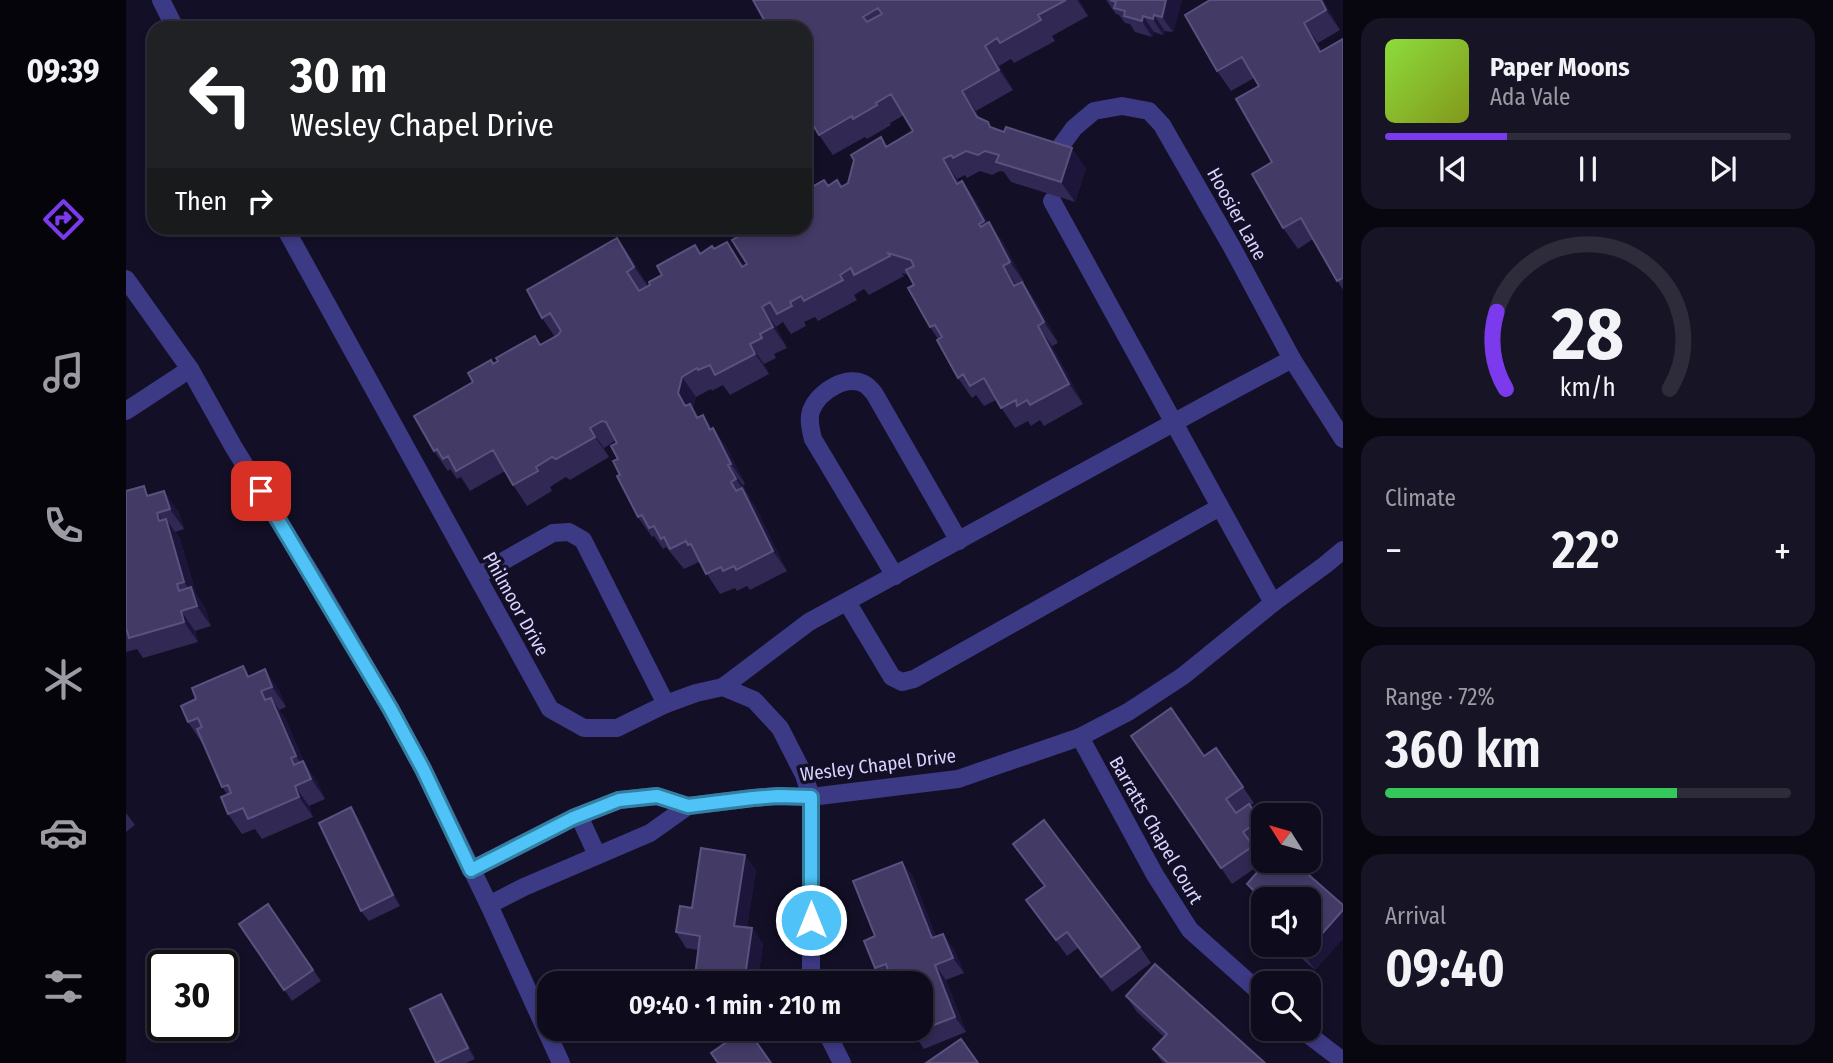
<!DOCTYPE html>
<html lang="en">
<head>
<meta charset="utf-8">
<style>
  :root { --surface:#0e0b1c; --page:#171425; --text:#f1f3f6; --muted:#9b9ba3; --line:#2e2b3b; --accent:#7c3aed }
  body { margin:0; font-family:"Fira Sans Condensed",sans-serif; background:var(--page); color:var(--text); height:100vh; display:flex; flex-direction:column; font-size:26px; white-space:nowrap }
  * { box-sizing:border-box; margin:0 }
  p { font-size:23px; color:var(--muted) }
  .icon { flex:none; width:38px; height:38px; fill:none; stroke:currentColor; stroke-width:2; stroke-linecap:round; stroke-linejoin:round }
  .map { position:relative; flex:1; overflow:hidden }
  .panel { display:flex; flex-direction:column; gap:18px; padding:18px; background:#08060f; width:490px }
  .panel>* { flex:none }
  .guide { position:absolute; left:21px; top:21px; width:665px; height:214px; border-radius:21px; box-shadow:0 4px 10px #0003,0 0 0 2px var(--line); background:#202124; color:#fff; overflow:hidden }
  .needle { width:46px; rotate:307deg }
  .controls { position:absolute; left:1125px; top:803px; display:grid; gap:14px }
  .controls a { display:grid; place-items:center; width:70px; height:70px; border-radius:14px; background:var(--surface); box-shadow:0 4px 10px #0003,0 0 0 2px var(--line); font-size:35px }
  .speed { position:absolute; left:21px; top:950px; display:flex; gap:14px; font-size:35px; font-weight:700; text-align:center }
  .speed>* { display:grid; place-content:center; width:91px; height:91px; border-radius:50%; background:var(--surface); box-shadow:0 4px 10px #0003,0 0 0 2px var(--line); line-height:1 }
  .speed .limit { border:4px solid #111; border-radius:10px; background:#fff; color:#111 }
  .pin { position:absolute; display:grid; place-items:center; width:60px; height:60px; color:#fff; margin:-30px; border-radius:14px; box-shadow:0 4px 10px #0006 }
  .me { position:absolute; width:77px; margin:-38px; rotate:0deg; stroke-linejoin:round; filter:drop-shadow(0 0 5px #0008) }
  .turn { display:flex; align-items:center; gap:24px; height:147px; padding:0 28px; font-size:32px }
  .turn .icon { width:91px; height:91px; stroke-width:2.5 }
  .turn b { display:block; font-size:49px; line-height:60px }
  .then { display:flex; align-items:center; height:66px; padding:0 28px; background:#0003; gap:14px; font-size:26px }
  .big { font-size:52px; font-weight:600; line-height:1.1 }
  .panel .card { flex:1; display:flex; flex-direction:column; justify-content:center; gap:10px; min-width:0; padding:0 24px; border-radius:21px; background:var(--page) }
  .panel .dial { align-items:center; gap:0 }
  .dial svg { height:182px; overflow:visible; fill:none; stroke:var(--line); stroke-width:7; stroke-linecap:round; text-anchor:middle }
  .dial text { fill:var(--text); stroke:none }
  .song { display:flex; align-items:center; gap:21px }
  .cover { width:84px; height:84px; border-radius:10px; background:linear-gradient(135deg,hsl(90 70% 55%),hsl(70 70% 35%)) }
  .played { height:7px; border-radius:4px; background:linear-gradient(90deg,var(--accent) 30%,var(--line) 30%) }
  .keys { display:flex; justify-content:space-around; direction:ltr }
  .heat { display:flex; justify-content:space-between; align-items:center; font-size:38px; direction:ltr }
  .charge { height:10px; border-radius:5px; background:linear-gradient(90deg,#34c759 72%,var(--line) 0) }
  .trip { position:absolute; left:411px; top:971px; width:396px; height:70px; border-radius:21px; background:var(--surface); box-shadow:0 4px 10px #0003,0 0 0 2px var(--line); font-weight:600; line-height:70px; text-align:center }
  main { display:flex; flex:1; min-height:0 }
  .tabs { display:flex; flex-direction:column; width:126px; justify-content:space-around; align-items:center; background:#06040b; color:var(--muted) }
  .tabs .icon { width:49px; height:49px }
  .tabs .active { color:var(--accent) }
  .tabs b { font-size:32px; color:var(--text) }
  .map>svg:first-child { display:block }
</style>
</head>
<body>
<main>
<nav class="tabs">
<b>09:39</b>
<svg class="icon active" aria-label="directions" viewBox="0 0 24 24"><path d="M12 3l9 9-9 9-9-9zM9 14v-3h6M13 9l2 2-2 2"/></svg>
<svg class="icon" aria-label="music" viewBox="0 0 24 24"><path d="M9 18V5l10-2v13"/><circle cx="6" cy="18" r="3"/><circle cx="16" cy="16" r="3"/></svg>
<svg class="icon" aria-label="phone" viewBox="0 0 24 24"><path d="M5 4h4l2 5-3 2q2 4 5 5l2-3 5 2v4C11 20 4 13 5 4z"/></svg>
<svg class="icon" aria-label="climate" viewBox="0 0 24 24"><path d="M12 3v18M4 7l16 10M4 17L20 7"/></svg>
<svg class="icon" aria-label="car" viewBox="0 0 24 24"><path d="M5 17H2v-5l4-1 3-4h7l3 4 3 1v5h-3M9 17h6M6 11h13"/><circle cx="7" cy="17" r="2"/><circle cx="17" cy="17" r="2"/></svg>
<svg class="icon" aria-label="filters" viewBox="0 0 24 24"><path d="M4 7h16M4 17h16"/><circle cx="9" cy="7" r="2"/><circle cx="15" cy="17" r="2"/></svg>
</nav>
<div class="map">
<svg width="1217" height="1063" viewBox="0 0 1217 1063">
  <rect width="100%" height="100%" fill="#130f26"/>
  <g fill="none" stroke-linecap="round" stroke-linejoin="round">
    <g stroke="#3d3a85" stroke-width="18">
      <polyline points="35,0 49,28"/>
      <polyline points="929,154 948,128 968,111 996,106 1023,111 1036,125 1107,249 1166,359 1217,439"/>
      <polyline points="926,201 1147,603"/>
      <polyline points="159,228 424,709 458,728 491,728 540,704 570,693 597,687 628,700 654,728 678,775 685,797 685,969 688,984"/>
      <polyline points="0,279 64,369 107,446 189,580 264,708 297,769 363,905 435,1063"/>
      <polyline points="0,411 64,369"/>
      <polyline points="351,576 427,533 443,532 457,540 540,704"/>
      <path d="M769,576L687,439C685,431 682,420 685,411C692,392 721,373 740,385C743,387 745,390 748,393L833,541"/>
      <polyline points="721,602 766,677 776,682 788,679 1094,507"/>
      <polyline points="597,687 683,622 1102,393 1166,359"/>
      <polyline points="954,737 1029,875 1064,930 1138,996"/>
      <polyline points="453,816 471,855"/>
      <polyline points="345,870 447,818 493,800 531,796 562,806 627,798 652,796 685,797 832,779 954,737 1002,712 1057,676 1147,603 1199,565 1217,550"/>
      <polyline points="363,905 398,887 524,833 562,806"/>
      <polyline points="699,1029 716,1063"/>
      <polyline points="1175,1029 1217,1061"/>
    </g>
  </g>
  <g fill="#312854">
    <polygon points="627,0 953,0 962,16 926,36 929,41 888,63 885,59 873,66 887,90 850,111 854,119 862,122 865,127 960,168 949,202 885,182 878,172 874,171 866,175 854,171 841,178 839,175 831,179 850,201 862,223 877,242 898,282 897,283 910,302 932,343 926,346 957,404 918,426 914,420 905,426 902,421 889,428 870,400 858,406 850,395 846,398 832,378 812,339 804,327 788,285 782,275 776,273 778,276 743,295 738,289 728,295 731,300 692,321 689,317 678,322 680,326 665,334 657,322 650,327 661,348 648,354 650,358 638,364 643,374 604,395 597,385 586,391 585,389 570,397 567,408 573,417 586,428 601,448 619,484 617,485 624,499 630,508 661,571 624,590 621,586 611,591 609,588 594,594 573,562 558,569 540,547 537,549 528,536 526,537 512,517 494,475 489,441 478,448 483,457 444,480 440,477 424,487 426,491 401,506 387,485 379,471 344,491 335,477 331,479 324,469 322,471 308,451 347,382 368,364 415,345 429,337 416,318 491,238 505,258 522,286 536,275 569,245 575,253 589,249 601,242 618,266 679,228 702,186 715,186 722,183 755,137 761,146 787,131 778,115 764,123 765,125 741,139 739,137 707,155 693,135 685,111 641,25"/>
    <polygon points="980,0 1056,0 1047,32 1039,31 1037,35 1028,32 1026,37 1009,32 1004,24 999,23 993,15 990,14"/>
    <polygon points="1197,0 1214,30 1192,43 1196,51 1217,39 1217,290 1187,239 1172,249 1157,228 1133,86 1128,78 1105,91 1091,71"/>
    <polygon points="0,491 24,495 52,511 58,529 49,532 54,539 70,594 79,608 85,626 69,631 72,642 17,658 11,649 0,652"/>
    <polygon points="124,676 153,690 160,707 153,710 159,718 178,762 191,782 199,799 183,806 187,817 136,839 129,829 116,834 102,814 101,794 96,787 77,742 76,743 62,722"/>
    <polygon points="1005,736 1078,756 1090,748 1128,803 1124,806 1138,825 1138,841 1128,848 1138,862 1106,884"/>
    <polygon points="225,807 232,818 274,906 243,921 235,911"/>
    <polygon points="0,813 9,825 0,832"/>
    <polygon points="887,844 1014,947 1025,963 986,992 952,948 941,956 900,900 918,886"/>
    <polygon points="776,862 787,877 810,937 828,949 838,973 820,980 840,1032 798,1049 787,1033 766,981 759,984 749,968 749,936"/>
    <polygon points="630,870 621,927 626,928 637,944 631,984 568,984 572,950 560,948 550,932 566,908"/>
    <polygon points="1121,884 1217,905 1217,938 1189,970 1167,951 1163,945 1183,945 1183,900 1138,900 1138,905 1132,900"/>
    <polygon points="142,904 195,981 166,1001 113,924"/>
    <polygon points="315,994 322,1004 349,1059 340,1063 310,1063"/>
    <polygon points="1000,996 1139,1063 1037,1063 1027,1049 1038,1037 1011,1012"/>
  </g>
  <g fill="#1d163a">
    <polygon points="951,0 953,0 962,16"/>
    <polygon points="1040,0 1056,0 1047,32 1036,17"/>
    <polygon points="1195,0 1197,0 1214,30 1200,10"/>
    <polygon points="1028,15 1039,31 1037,35 1027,19"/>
    <polygon points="1017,16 1028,32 1026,37 1016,21"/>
    <polygon points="1178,23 1192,43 1208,72 1194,52"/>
    <polygon points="859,46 873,66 887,90 873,70"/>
    <polygon points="836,91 850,111 865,138 851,117"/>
    <polygon points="946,148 960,168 949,202 935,182"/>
    <polygon points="817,159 831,179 845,204 831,184"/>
    <polygon points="836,181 850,201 872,241 858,221"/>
    <polygon points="863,222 877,242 898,282 884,262"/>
    <polygon points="491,238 505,258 523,288 508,267"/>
    <polygon points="601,242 615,262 630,287 616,267"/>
    <polygon points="877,266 891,286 888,286"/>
    <polygon points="896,282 910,302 932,343 918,322"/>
    <polygon points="636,307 650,327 661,348 647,327"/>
    <polygon points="912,326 926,346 957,404 943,384"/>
    <polygon points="624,344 638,364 643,374 629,354"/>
    <polygon points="556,377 570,397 567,408 578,424 559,406 552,393"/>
    <polygon points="577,415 601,448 619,484 605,464 584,430"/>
    <polygon points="464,428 478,448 483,457 469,437"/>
    <polygon points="602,465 617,485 624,499 610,479"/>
    <polygon points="616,488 630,508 661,571 647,551"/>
    <polygon points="38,491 52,511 58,529 44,509"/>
    <polygon points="31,513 43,530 40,519 54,539 70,594 79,608 85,626 71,606 68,596 58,582 33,521"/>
    <polygon points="55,611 69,631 72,642 58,622"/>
    <polygon points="139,669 153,690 160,707 146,687"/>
    <polygon points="145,698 159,718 178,762 191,782 199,799 170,756"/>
    <polygon points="169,786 183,806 187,817 173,797"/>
    <polygon points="225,807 232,818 274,906 267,895"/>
    <polygon points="619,855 630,870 619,941 608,926"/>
    <polygon points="776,862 787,877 817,954 806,938"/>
    <polygon points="1217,910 1217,938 1189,970 1178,954"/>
    <polygon points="626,928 637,944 631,984 618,984"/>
    <polygon points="817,934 828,949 838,973 827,958"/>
    <polygon points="809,965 820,980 840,1032 829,1017"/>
    <polygon points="315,994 322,1004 349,1059 342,1048"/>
  </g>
  <g fill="#433a66" stroke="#5a527e" stroke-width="2" fill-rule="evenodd">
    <path d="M627,0H940L912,15L915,20L874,43L871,38L859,46L873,70L836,91L851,117L862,122L864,127L878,132L880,127L946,148L935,182L870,162L873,155L859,151L852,155L840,151L827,158L825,155L817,159L831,184L836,181L858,221L853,224L855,227L863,222L884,262L877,266L888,286L896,282L918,322L912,326L943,384L904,405L901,400L891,406L890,400L875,408L858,378L844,386L837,374L832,378L811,340L816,337L809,325L804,327L782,288L788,285L780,270L788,266L785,260L762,253L764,256L728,275L725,268L714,275L717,280L678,301L675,296L664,302L666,306L651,314L644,302L636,307L647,327L634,334L636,338L624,344L629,354L589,375L584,365L572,370L571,368L556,377L552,393L559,406L564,404L571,418L577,415L584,430L587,428L605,464L602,465L610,479L605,482L610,491L616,488L647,551L610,570L608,566L597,571L595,567L580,574L565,544L562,545L560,541L544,549L538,537L535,539L528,526L523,528L516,515L512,517L491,476L494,475L487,461L492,459L485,446L491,443L480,422L476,421L464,428L469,437L430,459L426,457L410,467L412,471L387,485L367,450L330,471L322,456L317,459L311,449L308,451L288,416L347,382L342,373L365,360L367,364L372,361L370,358L409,336L414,345L432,335L435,331L424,313L416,318L401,290L491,238L508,267L501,272L513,291L524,285L523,282L536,275L531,266L569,245L574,254L586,246L588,249L601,242L616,267L621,264L606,240L618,233L615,228H679V191L698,180L702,186L711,180L715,187L722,183L728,160L725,155L755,137L760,147L787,131L765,94L750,103L751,105L727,119L726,116L693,135L680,113L685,111L679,101V28H636L641,25ZM752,8L756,14L741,22L737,17Z"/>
    <polygon points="984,0 1040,0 1036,17 1028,15 1027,19 1017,16 1016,21 998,16 999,11 988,8 990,2"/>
    <polygon points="1084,0 1195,0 1200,10 1178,23 1194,52 1217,39 1217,278 1211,281 1175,218 1157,228 1126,174 1146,162 1110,99 1133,86 1116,57 1091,71 1059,15"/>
    <polygon points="18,486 21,496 38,491 44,509 31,513 33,521 40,519 58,582 51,584 53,591 65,587 71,606 55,611 58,622 3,638 0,628 0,491"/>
    <polygon points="117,666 122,677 139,669 146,687 135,691 139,700 145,698 170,756 165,758 168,765 177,761 185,779 169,786 173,797 122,819 117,808 102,814 95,797 105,793 102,785 96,787 71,729 76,727 72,718 62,722 55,706 70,699 66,688"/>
    <polygon points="1045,708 1078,756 1090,748 1117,787 1100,799 1110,813 1123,804 1134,820 1117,832 1127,846 1095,868 1005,736"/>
    <polygon points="225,807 267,895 235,911 193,823"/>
    <polygon points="918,820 1014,947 975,977 941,932 930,940 900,900 919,886 887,844"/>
    <polygon points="575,848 619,855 608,926 626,928 618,984 568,984 574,936 550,932 554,906 566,908"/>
    <polygon points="1141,861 1167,861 1217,905 1217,910 1178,954 1167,945 1183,945 1183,900 1138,900 1121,884"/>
    <polygon points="776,862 806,938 817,934 827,958 809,965 829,1017 787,1033 785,1029 794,1029 794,984 767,984 760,964 749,968 738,941 749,936 727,881"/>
    <polygon points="142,904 187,970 158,990 113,924"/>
    <polygon points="1029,964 1139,1063 1042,1063 1027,1049 1041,1034 1000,996"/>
    <polygon points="315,994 342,1048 310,1063 284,1009"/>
    <polygon points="619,1029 621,1029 645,1063 592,1063 585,1053"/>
    <polygon points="835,1039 852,1063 800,1063"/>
  </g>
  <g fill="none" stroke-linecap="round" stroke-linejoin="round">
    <g stroke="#337fa1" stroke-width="18">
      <polyline id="route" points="135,491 264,708 297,769 345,870 447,818 493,800 531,796 562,806 627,798 652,796 685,797 685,920"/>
    </g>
    <use href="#route" stroke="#4fc3f7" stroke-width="12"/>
  </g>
  <g text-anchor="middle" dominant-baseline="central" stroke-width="7" stroke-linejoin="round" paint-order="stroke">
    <g font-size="19" fill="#d9d4ff" stroke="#130f26">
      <text transform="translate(1111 214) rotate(61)">Hoosier Lane</text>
      <text transform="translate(390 604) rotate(61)">Philmoor Drive</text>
      <text transform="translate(752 765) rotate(-7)">Wesley Chapel Drive</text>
      <text transform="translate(1030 830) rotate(60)">Barratts Chapel Court</text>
    </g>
  </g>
</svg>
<div class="controls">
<a><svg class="needle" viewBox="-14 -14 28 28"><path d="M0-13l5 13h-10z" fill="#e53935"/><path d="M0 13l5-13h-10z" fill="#9b9ba3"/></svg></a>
<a><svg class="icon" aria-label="sound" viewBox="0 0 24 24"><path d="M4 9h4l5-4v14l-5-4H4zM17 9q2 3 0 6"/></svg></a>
<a><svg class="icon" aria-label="search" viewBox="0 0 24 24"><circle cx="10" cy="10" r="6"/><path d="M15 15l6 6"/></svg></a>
</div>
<div class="speed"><div class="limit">30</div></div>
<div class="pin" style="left:135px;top:491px;background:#d93025"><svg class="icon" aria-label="arrive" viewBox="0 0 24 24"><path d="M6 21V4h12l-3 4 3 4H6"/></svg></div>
<svg class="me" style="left:685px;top:920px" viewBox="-20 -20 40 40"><circle r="17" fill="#4fc3f7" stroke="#fff" stroke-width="3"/><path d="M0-11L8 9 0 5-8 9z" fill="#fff"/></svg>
<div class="trip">09:40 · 1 min · 210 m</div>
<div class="guide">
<div class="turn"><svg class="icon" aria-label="left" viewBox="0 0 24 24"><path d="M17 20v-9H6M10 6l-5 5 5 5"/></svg><div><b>30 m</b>Wesley Chapel Drive</div></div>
<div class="then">Then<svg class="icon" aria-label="right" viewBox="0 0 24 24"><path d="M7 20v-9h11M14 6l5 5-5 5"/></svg></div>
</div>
</div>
<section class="panel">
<div class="card">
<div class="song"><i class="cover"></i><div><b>Paper Moons</b><p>Ada Vale</p></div></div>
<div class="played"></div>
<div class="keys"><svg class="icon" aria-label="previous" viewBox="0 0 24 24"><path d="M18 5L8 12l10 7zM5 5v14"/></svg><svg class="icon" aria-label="pause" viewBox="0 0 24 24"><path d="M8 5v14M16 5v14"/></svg><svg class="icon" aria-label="next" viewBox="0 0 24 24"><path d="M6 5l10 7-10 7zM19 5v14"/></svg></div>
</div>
<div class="card dial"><svg viewBox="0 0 100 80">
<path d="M14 69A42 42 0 1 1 86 69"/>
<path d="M14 69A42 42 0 0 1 10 35" stroke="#7c3aed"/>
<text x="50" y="56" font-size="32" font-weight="700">28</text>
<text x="50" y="72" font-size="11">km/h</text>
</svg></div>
<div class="card"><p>Climate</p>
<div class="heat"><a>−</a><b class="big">22°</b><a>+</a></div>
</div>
<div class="card"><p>Range · 72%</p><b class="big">360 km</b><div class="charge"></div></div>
<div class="card"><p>Arrival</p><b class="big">09:40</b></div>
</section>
</main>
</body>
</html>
